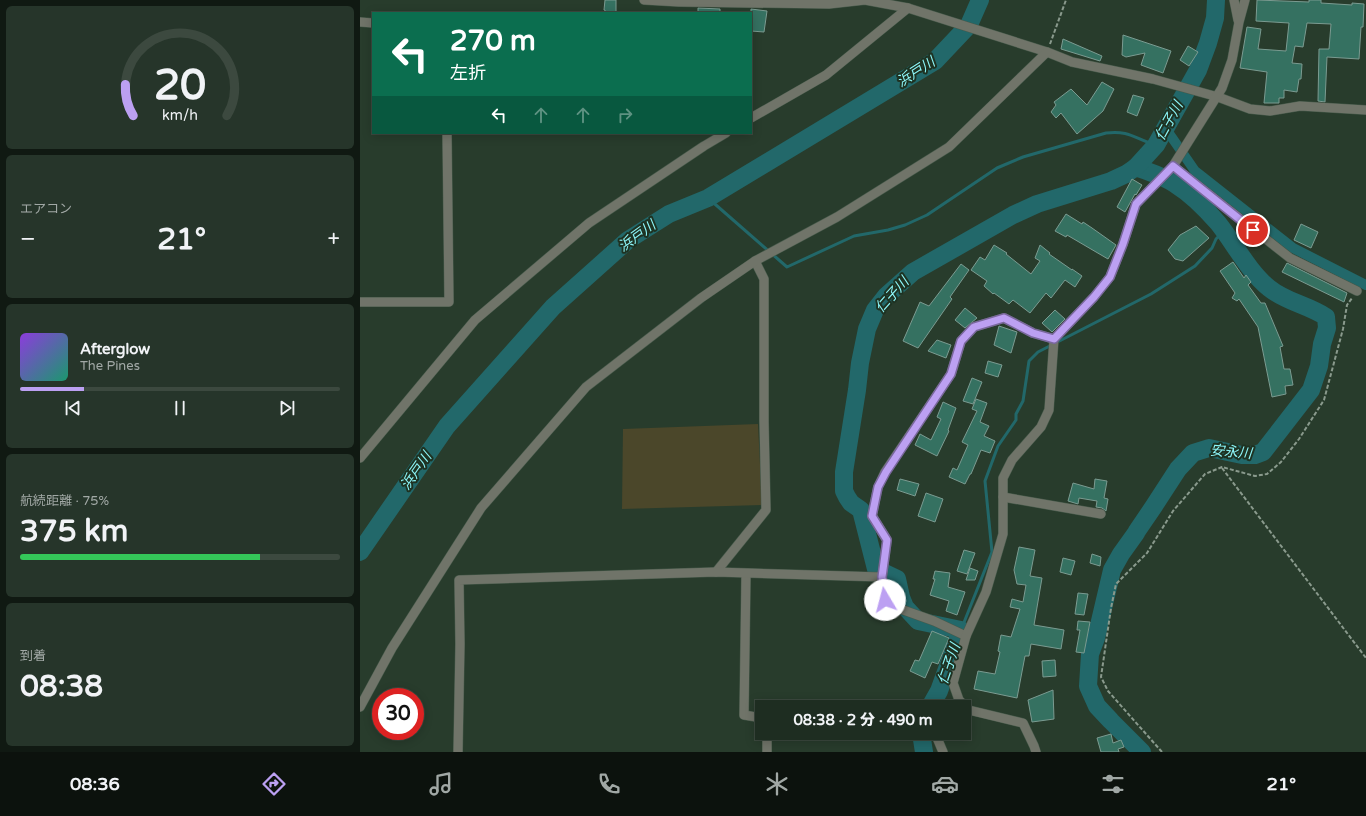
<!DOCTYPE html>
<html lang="ja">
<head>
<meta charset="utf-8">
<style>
  :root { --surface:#1e2d21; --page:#26352a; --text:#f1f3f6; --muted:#a1a8a5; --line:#3c493f; --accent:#bca0f2 }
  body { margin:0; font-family:"Varela Round","Noto Sans JP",sans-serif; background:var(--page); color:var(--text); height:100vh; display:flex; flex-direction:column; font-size:15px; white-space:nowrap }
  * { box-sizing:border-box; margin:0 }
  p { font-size:13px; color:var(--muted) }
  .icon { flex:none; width:22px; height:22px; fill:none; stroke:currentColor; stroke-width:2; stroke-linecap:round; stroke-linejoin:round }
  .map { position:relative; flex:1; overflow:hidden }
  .details { display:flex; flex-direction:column; gap:6px; padding:6px; background:#101912; width:360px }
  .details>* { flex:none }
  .top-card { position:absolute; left:12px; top:12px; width:380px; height:122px; border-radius:0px; box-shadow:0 2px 10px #0003,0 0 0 1px var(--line); background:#0b6e4f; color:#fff; overflow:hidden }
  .speed { position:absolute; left:12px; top:688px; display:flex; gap:8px; font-size:20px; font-weight:700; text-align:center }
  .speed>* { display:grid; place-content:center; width:52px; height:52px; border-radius:50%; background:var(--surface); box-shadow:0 2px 10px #0003,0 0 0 1px var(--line); line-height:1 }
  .speed .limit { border:6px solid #d22; background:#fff; color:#111 }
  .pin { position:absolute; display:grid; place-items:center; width:34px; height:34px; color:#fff; margin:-17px; border:2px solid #fff; border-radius:50%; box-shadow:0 1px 4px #0007 }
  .me { position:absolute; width:44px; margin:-22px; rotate:352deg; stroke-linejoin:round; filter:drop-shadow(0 0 3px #0008) }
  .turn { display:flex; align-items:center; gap:14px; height:84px; padding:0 12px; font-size:18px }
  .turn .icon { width:52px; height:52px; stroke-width:2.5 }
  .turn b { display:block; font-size:28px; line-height:34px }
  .lanes { display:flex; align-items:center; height:38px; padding:0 12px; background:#0003; justify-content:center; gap:20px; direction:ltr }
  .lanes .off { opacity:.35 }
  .big { font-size:30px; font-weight:800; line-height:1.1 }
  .details .tile { flex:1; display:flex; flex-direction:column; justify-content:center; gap:6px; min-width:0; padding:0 14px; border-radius:6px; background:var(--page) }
  .details .dial { align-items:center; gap:0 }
  .dial svg { height:104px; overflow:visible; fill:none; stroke:var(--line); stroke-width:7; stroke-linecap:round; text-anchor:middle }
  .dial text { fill:var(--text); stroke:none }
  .song { display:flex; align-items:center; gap:12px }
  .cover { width:48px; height:48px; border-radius:6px; background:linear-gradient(135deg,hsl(270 70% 55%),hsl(160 70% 35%)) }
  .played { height:4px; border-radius:2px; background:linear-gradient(90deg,var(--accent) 20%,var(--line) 20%) }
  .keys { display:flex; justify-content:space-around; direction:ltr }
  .heat { display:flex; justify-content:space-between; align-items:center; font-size:22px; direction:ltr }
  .charge { height:6px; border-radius:3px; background:linear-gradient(90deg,#34c759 75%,var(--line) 0) }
  .trip { position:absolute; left:395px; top:700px; width:216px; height:40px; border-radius:0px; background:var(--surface); box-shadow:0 2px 10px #0003,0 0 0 1px var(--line); font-weight:800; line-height:40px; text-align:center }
  .dock { display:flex; height:64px; justify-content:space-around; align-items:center; background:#0c120d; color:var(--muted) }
  .dock .icon { width:28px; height:28px }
  .dock .selected { color:var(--accent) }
  .dock b { font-size:18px; color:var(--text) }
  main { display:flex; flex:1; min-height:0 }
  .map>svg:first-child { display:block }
</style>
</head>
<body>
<main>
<section class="details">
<div class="tile dial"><svg viewBox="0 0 100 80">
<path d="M14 69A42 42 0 1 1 86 69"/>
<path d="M14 69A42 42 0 0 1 8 45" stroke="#bca0f2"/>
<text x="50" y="56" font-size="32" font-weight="700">20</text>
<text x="50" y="72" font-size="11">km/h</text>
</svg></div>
<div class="tile"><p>エアコン</p>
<div class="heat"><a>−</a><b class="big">21°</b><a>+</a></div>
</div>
<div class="tile">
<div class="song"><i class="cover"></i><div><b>Afterglow</b><p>The Pines</p></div></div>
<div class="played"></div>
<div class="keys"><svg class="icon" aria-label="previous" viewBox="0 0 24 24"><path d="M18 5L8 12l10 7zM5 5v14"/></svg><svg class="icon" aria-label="pause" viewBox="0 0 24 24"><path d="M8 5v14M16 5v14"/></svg><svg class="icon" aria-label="next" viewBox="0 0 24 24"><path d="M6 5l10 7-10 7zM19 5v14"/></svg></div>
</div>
<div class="tile"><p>航続距離 · 75%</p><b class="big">375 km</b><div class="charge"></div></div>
<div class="tile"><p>到着</p><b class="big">08:38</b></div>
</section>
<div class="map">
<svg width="1006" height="752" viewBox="0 0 1006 752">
  <rect width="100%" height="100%" fill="#283c2c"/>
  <polygon fill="#4b472a" points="398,424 402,505 262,509 263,429"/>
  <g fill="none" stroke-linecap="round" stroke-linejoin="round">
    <g stroke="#22686a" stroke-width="3">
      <path d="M348,198L427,267L494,236L528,230L545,225L567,215L637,168L663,157L746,133C770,130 775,139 796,145"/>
      <polyline points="601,630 632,552 625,481 638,446 656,420 656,414 663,401 669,361 678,352 791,294 835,266 852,248 856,239 863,232"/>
    </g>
    <polyline stroke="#22686a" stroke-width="10" points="806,129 835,171 933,248 1006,285"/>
    <g stroke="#22686a" stroke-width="18">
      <path d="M776,167C789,172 803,176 815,184C831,194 846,209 858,223C874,243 889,272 909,288C926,302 948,305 966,317L967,328L962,344L959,366L951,390L903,452L895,455H882L849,448L833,453L818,469L794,506L777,531L776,533L761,554L752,570L736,638L730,654L728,686L737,706L751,721L782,752"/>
      <polyline points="0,552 87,426 193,307 268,240 309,214 348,198 575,61 609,25 620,0"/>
      <polyline points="570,707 579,691 601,630 558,621 545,607 541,597 537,579 516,569 501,510 491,503 487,497 484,491 484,472 497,390 500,363 507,329 515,310 526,296 553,272 653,215 677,204 751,181 766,174 776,167 796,145 838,70 848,43 855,18 856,0"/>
      <polyline points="561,733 564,752"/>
    </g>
  </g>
  <g fill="#357161" stroke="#7b9b91">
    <polygon points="245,0 256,0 256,13 245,13 245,10 244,10"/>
    <polygon points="897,0 949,2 949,0 961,0 961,3 992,5 992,3 1004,4 1003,27 1001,27 999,59 967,57 965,102 958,101 959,49 969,49 971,24 947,23 943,47 935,46 932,63 942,64 941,79 939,79 937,92 924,90 924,98 919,98 919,103 904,103 907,72 880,68 887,27 901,29 898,49 926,51 929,23 896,21"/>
    <polygon points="338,8 360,9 360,13 338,13"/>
    <polygon points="391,9 407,11 404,32 391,31"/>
    <polygon points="763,35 811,51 803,73 781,65 785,53 766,57 762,55"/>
    <polygon points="703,39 742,56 740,61 701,49"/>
    <polygon points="828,46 838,52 829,66 820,60"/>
    <polygon points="742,82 754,89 743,111 717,134 701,113 696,118 691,112 696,105 694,102 711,89 727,105"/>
    <polygon points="773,95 784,98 777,116 767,112"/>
    <polygon points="772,179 782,185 776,195 775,194 765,212 757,207"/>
    <polygon points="706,214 722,224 723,222 732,228 756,245 748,259 707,235 706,237 695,231"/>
    <polygon points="941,224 958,232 951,248 934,240"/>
    <polygon points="836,226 849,238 823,261 815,259 808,250 820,235"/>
    <polygon points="634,245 647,253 646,254 671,274 680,261 675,258 680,245 690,253 689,254 712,270 712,269 722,276 715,287 705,280 691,298 686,293 670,313 653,300 649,304 634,293 633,294 624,286 627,281 611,270 620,257 625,260"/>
    <polygon points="873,262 884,278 886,275 891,282 888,285 901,303 905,303 923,346 920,347 924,369 930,369 933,385 925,386 926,394 912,397 898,327 879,299 877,301 872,298 875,293 860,271"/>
    <polygon points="927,263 987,293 984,302 922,272"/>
    <polygon points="601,264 609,270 590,297 592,299 558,348 543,341 560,302 569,306"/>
    <polygon points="605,308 617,318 605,328 595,320"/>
    <polygon points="695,310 705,319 692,332 682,323"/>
    <polygon points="639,326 657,332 651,353 634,345"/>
    <polygon points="577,340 591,345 586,358 568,351"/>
    <polygon points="628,361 642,365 638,377 625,373"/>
    <polygon points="612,378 622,382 613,404 603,401"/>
    <polygon points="616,399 627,403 620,422 629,426 624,436 635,441 630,453 621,450 611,474 610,474 605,484 589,477 593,468 597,470 608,445 602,442 617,411 612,409"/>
    <polygon points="583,402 596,408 588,430 589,431 577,456 555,445 560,434 571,440 581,419 577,417"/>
    <polygon points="540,479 559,484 555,496 537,490"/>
    <polygon points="735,479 747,481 744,498 748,499 746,511 742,508 736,507 737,501 719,498 718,504 708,501 713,483 734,489"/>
    <polygon points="566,493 583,499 575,522 558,516"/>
    <polygon points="659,547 675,550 670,576 682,578 674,625 704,630 701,649 671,644 669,656 665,656 657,698 614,689 618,671 635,674 640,652 638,651 641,635 651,637 660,609 650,607 652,599 663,602 666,585 657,584 654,570"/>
    <polygon points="604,550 615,553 607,574 597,571"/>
    <polygon points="732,554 741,557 740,566 730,563"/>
    <polygon points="703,558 715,561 711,575 700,572"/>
    <polygon points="610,568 618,571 615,580 606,580"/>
    <polygon points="575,571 590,573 588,587 605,592 597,615 586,611 589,601 570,595 575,579 573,579"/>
    <polygon points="718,593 728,594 724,615 715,614"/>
    <polygon points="718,621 730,622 724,653 716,652 720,630 717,630"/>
    <polygon points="572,631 589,638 578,664 572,662 565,678 550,671 555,660 559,661"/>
    <polygon points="695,660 696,676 683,677 682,661"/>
    <polygon points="693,690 694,719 672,722 668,700"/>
    <polygon points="751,734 753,743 761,740 764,747 758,749 759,752 741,752 737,738"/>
  </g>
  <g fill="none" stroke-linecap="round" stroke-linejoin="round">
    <g stroke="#475a4b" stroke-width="10">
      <g id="street">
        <polyline points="284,0 319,2 469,4 505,0 548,8 687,52 712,62 793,79 858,97 890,109 910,111 940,106 1006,110"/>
        <polyline points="874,0 878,20"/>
        <polyline points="0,22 13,23"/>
        <polyline points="391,118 466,75 548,8"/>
        <polyline points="813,166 930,258 997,291"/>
        <polyline points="0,302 89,302 87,133"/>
        <polyline points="0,458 115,320 229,223 344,146 366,133"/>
        <polyline points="643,497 741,514"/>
        <polyline points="356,572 406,510 404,421 404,279 395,261"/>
        <polyline points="386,574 384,715 402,718"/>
        <polyline points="606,636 574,621 535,607 525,600 522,577 527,540 512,516 518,487 525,472 591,374 601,341 614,327 644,318 673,333 694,339"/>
        <polyline points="0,707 32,648 121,508 226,387 341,298 395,261 477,217 589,147 687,52"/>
        <polyline points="407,733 407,752"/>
        <polyline points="575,733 583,752"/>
        <polyline points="98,752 100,644 99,580 356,572 522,577"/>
        <polyline points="676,752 674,746 663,723 609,710 599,700 593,683 606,636 626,592 643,534 643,478 652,460 681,427 689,410 694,339 734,297 750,277 763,244 776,204 813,166 862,88 872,60 879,22 885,0"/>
      </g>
    </g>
    <g stroke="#8a9a8d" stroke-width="2" stroke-dasharray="4 2" stroke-linecap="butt">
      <polyline points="690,44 706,0"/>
      <polyline points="862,468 1006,658"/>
      <polyline points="802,752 748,691 741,677 751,608 756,584 787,553 813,511 845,474 862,467 895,476 907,474 921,462 939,439 964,400 983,329 987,305 992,298"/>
    </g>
    <use href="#street" stroke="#707469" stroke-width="9"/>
  </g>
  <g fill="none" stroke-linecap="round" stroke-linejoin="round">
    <g stroke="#7a689d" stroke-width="10">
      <polyline id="route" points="525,600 522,577 527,540 512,516 518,487 526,472 591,374 601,341 614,327 644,318 673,333 694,339 734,297 750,277 763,244 776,204 813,166 893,230"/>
    </g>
    <use href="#route" stroke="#bca0f2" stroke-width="7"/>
  </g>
  <g text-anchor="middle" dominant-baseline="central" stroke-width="4" stroke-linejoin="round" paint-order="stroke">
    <g font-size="14" font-style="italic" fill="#8ef8fb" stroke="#1e3222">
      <text transform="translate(556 72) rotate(-33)">浜戸川</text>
      <text transform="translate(809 121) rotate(-61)">仁子川</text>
      <text transform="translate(277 236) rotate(-36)">浜戸川</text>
      <text transform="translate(532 295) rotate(-48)">仁子川</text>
      <text transform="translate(871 452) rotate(5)">安永川</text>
      <text transform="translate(56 471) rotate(-55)">浜戸川</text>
      <text transform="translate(589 664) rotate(-71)">仁子川</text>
    </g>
  </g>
</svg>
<div class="speed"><div class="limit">30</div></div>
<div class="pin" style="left:893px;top:230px;background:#d93025"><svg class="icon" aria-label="arrive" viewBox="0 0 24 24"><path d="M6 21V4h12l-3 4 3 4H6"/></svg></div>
<svg class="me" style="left:525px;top:600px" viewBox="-20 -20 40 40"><circle r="19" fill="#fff"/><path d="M0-13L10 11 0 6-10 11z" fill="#bca0f2"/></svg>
<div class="trip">08:38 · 2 分 · 490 m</div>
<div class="top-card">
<div class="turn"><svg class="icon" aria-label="left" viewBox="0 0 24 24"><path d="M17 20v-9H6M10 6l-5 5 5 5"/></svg><div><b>270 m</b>左折</div></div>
<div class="lanes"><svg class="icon" aria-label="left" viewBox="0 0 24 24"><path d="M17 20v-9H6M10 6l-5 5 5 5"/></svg><svg class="icon off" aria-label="ahead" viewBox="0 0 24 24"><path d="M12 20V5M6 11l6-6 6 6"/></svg><svg class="icon off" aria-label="ahead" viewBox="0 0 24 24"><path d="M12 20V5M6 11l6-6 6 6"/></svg><svg class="icon off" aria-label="right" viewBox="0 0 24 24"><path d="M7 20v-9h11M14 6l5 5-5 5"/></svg></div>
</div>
</div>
</main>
<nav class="dock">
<b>08:36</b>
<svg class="icon selected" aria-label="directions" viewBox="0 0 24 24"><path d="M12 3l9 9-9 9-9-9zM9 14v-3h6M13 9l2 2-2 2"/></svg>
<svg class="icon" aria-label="music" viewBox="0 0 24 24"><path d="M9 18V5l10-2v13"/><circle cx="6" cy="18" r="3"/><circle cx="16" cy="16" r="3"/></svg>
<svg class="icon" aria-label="phone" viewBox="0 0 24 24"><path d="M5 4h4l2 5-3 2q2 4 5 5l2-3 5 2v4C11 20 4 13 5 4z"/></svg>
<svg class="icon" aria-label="climate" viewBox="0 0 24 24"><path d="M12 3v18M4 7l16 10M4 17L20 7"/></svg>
<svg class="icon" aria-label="car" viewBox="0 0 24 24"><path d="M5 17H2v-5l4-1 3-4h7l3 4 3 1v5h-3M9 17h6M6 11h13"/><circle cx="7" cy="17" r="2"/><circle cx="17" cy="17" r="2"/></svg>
<svg class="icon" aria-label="filters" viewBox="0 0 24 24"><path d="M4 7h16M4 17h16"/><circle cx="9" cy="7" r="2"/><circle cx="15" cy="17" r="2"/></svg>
<b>21°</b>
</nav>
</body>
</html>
